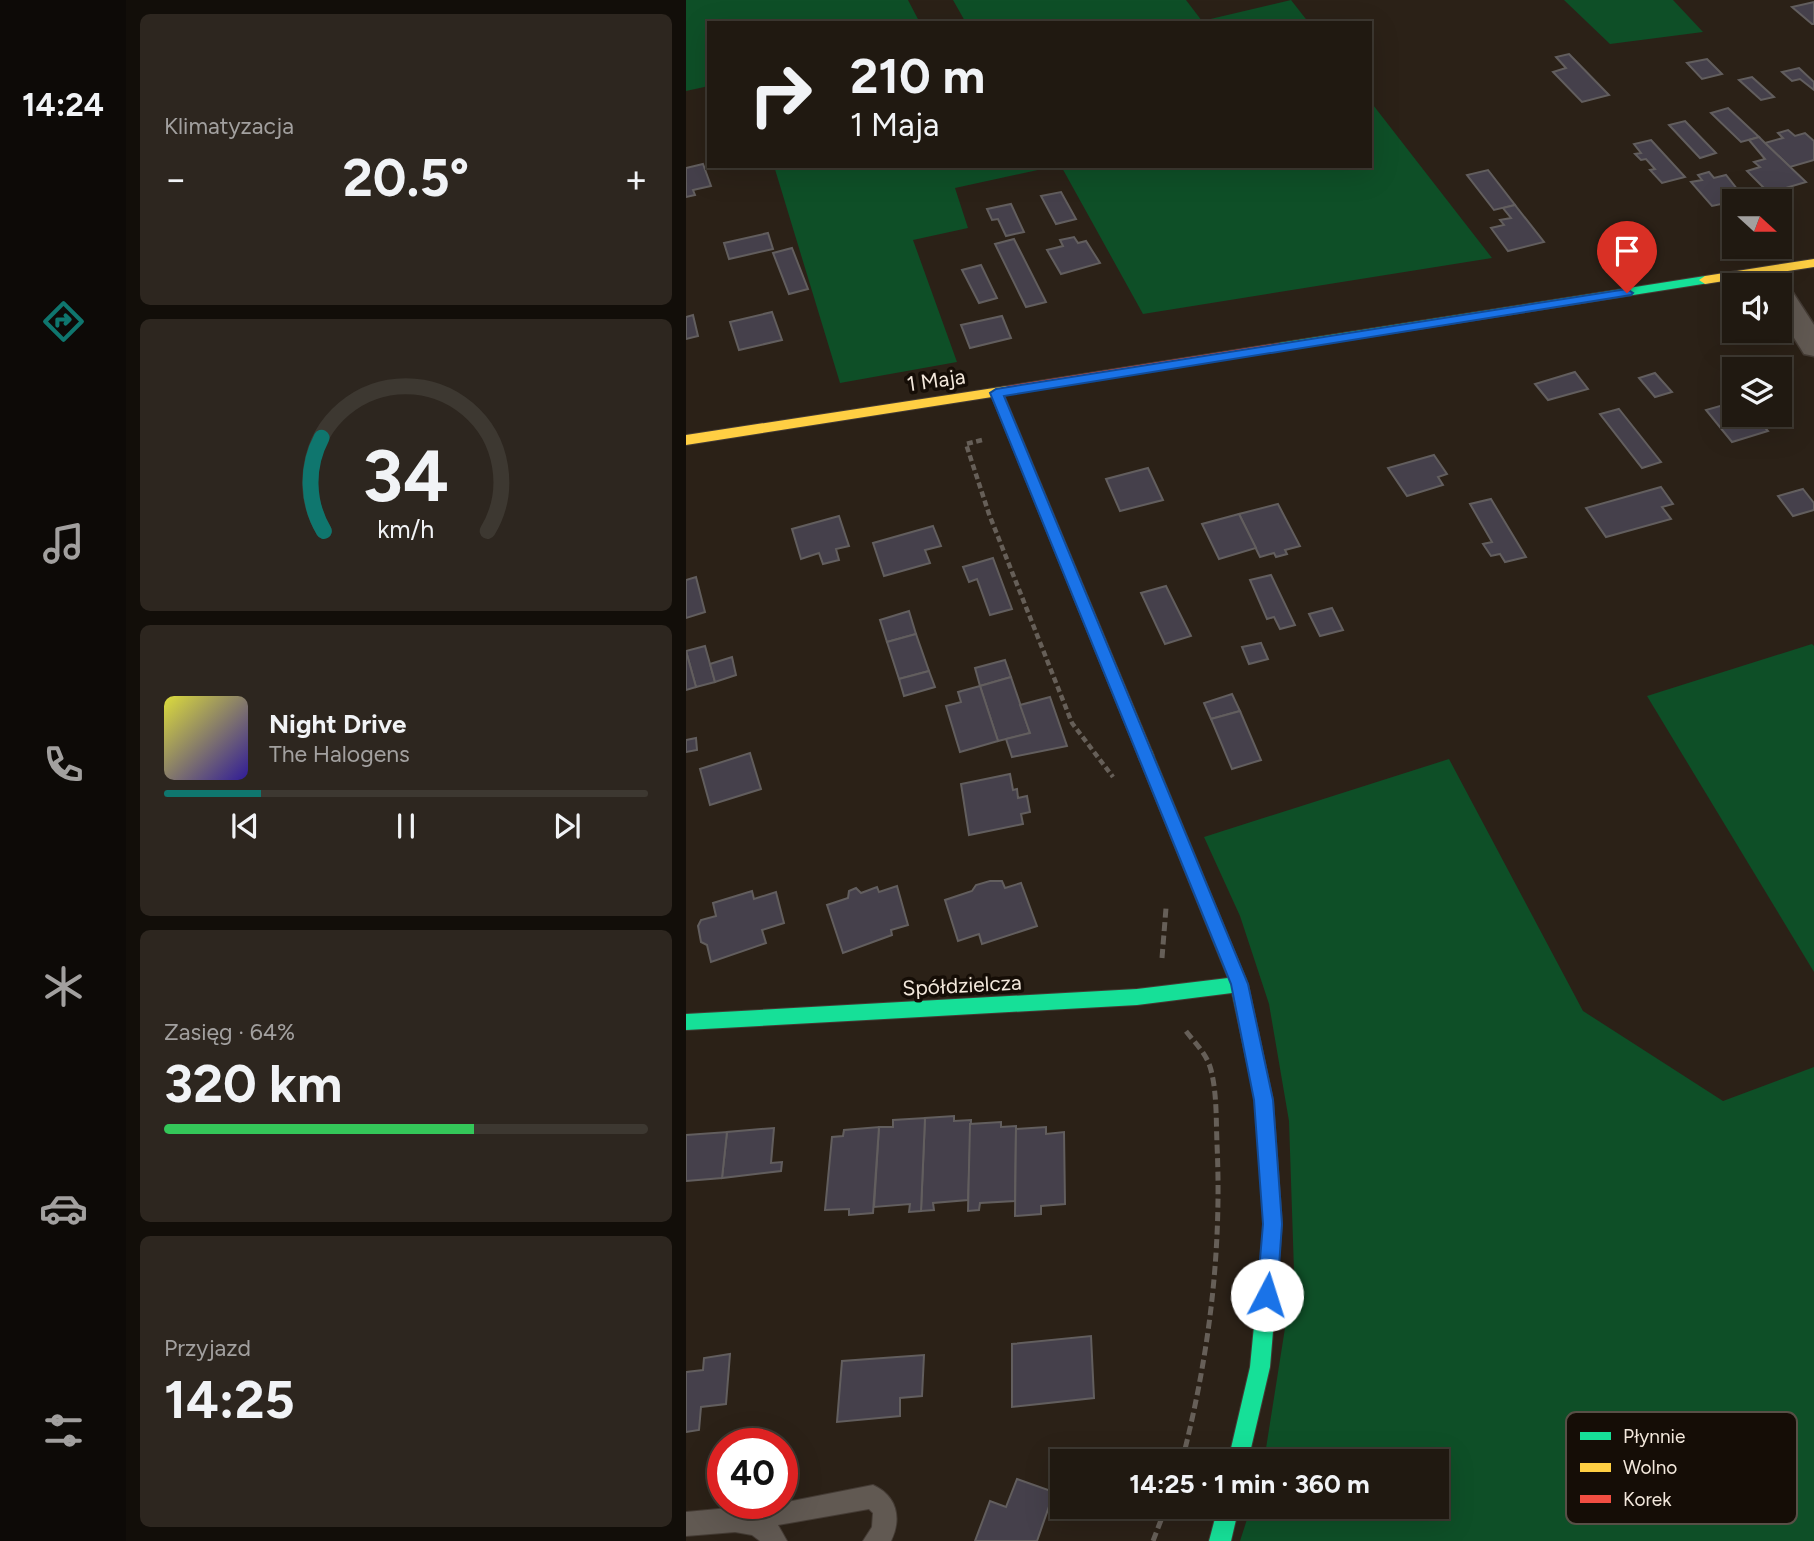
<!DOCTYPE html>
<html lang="pl">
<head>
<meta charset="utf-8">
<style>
  :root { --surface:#201911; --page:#2d261f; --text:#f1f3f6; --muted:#a2a09f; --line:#3d3831; --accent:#0f766e }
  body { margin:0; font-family:Figtree,sans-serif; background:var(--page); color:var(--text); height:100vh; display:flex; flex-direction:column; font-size:26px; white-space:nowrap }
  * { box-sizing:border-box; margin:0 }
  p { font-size:23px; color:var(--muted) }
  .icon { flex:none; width:38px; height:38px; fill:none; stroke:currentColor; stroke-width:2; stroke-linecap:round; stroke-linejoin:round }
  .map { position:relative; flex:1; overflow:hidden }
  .details { display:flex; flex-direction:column; gap:14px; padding:14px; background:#120e09; width:560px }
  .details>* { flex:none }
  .banner { position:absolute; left:21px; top:21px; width:665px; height:147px; border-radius:0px; box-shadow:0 7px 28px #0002,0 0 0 2px var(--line); background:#201911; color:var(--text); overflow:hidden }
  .needle { width:46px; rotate:111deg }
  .controls { position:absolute; left:1036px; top:189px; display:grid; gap:14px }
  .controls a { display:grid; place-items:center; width:70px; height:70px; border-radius:0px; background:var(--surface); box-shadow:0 7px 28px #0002,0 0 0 2px var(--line); font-size:35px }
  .speed { position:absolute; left:21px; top:1428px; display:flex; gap:14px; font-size:35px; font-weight:700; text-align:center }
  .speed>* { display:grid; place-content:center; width:91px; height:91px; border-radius:50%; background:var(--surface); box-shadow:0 7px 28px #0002,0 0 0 2px var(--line); line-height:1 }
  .speed .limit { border:10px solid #d22; background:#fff; color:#111 }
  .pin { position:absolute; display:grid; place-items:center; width:60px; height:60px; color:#fff; margin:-72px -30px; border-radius:50% 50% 50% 0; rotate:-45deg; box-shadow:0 0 7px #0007 }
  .pin .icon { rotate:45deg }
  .me { position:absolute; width:77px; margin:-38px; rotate:5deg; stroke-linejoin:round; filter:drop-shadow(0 0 5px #0008) }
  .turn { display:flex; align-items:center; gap:24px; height:147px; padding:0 28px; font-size:32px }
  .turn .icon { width:91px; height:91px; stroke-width:2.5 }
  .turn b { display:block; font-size:49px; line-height:60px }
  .big { font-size:52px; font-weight:700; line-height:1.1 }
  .details .widget { flex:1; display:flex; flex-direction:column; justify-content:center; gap:10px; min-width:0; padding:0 24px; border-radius:10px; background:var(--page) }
  .details .dial { align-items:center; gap:0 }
  .dial svg { height:182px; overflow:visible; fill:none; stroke:var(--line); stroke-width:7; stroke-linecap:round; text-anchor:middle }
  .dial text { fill:var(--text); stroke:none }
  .song { display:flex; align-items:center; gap:21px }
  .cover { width:84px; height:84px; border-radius:10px; background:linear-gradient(135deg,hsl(60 70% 55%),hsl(250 70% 35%)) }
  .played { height:7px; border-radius:4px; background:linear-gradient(90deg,var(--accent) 20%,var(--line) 20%) }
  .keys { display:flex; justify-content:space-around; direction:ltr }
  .heat { display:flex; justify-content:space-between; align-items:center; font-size:38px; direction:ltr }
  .charge { height:10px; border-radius:5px; background:linear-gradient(90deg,#34c759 64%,var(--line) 0) }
  .trip { position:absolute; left:364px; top:1449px; width:399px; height:70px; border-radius:0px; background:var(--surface); box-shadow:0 7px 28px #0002,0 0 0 2px var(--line); font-weight:700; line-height:70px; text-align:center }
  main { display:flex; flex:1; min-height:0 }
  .menu { display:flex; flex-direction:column; width:126px; justify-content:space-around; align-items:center; background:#0d0a07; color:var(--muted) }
  .menu .icon { width:49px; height:49px }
  .menu .on { color:var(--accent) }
  .menu b { font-size:32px; color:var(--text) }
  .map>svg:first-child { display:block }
</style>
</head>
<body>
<main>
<nav class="menu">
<b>14:24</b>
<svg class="icon on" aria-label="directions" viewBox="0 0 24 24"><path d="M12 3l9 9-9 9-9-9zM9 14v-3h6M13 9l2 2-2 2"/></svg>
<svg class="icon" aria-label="music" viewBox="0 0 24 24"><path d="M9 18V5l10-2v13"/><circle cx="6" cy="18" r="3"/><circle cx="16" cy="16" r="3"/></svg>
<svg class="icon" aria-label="phone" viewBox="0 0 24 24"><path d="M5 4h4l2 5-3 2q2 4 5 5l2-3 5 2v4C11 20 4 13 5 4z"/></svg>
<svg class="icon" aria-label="climate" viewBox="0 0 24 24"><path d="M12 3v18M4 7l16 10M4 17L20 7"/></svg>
<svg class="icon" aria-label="car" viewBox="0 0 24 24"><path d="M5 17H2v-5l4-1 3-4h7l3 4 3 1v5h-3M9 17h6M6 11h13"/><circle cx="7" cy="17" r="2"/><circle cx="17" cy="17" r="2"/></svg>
<svg class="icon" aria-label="filters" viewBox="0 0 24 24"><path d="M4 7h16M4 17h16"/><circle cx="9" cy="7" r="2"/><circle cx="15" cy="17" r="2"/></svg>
</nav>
<section class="details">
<div class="widget"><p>Klimatyzacja</p>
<div class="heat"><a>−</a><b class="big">20.5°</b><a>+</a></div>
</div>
<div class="widget dial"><svg viewBox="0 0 100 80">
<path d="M14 69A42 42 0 1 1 86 69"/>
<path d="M14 69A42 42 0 0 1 13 28" stroke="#0f766e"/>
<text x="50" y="56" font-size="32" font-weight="700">34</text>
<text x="50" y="72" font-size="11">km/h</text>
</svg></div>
<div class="widget">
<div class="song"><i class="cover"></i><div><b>Night Drive</b><p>The Halogens</p></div></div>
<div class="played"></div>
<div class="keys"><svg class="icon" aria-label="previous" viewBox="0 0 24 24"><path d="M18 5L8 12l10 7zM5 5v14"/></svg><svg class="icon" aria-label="pause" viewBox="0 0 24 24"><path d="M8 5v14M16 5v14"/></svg><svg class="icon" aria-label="next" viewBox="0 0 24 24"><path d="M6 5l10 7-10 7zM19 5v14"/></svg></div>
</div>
<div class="widget"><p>Zasięg · 64%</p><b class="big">320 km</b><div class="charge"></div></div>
<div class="widget"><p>Przyjazd</p><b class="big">14:25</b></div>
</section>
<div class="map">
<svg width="1128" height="1541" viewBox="0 0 1128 1541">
  <rect width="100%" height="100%" fill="#2b2117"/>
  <g fill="#0e4f27">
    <polygon points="0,0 222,0 234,23 23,23 23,86 0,91"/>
    <polygon points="267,0 500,0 516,21 605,0 623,23 280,23"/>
    <polygon points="878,0 987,0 1017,32 924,44"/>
    <polygon points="684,101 806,258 457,314 375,166 684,166"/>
    <polygon points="88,166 370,166 269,188 282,228 227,240 271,362 154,383"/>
    <polygon points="1126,644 1128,646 1128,972 961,696"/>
    <polygon points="763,759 897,1011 1037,1101 1128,1067 1128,1541 554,1541 565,1507 751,1507 751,1461 578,1461 608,1271 603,1121 583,1004 554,916 518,837"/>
  </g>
  <g fill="#45404b" stroke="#625e5e" stroke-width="2">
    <polygon points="1128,2 1128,24 1126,24 1106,7"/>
    <polygon points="883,54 923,95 896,102 867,72 880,68 870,57"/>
    <polygon points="1021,59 1036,74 1016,79 1001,63"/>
    <polygon points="1113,68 1128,82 1128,90 1114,79 1106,81 1096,72"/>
    <polygon points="1066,77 1088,97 1075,100 1053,80"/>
    <polygon points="1042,108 1073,137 1055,142 1025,113"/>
    <polygon points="999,121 1030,153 1014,158 983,125"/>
    <polygon points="1102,130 1109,136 1119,133 1128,141 1128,160 1104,167 1079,143 1097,138 1092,133"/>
    <polygon points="1073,137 1079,143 1120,182 1083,193 1061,171 1074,167 1068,162 1079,159 1063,140"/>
    <polygon points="965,140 999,177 976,183 964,170 969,169 960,159 955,160 949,154 955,153 948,144"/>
    <polygon points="17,164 25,186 7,190 9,195 0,197 0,168"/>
    <polygon points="802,170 829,205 808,210 781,175"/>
    <polygon points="1023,172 1028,178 1040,175 1059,199 1026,206 1005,182 1016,180 1012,175"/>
    <polygon points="375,192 390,219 370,224 355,196"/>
    <polygon points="325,204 338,232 320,236 312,219 306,220 301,209"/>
    <polygon points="829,205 858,242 822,251 805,228 818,225 814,220 825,218 817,208"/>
    <polygon points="82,233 87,249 43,259 38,243"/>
    <polygon points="388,237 392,243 400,241 414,263 375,274 361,250 377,246 374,240"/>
    <polygon points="328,239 360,302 340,307 309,244"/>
    <polygon points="106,248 122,289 103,294 87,253"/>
    <polygon points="295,265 311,298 293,303 276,270"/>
    <polygon points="86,312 96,340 53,350 44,322"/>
    <polygon points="7,315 12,336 0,339 0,317"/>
    <polygon points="316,316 325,338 284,348 275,325"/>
    <polygon points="889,372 902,389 862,400 849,384"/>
    <polygon points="969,373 986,392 969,397 953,378"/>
    <polygon points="1048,402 1048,415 1078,415 1083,420 1074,422 1082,431 1046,442 1020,410"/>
    <polygon points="933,409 975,462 956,468 914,414"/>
    <polygon points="748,455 761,474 752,477 757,485 721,496 702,468"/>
    <polygon points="462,468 477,500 434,511 420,479"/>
    <polygon points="975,487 987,504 976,507 985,519 920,537 900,508"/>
    <polygon points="1117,489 1128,503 1128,510 1107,516 1092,496"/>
    <polygon points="805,499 840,557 819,562 814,554 805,556 797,544 806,542 784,504"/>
    <polygon points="592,504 614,546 599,550 601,554 590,557 588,553 574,557 553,514"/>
    <polygon points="553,514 570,548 533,559 516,524"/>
    <polygon points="153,516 163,546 150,549 153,560 137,564 133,553 115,559 106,529"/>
    <polygon points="247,526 255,546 239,550 244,563 198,576 187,543"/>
    <polygon points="307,558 326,609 304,615 291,579 283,582 277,567"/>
    <polygon points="585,575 609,625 594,629 588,617 581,619 564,580"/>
    <polygon points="10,577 19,612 0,618 0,580"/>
    <polygon points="480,586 505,636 479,644 455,593"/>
    <polygon points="646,608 657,630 634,636 623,614"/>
    <polygon points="223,611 230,634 201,642 194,620"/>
    <polygon points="230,634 243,671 213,679 201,642"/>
    <polygon points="575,643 582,659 563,664 556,647"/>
    <polygon points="19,646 29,682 10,687 0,651"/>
    <polygon points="0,651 10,687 0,690"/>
    <polygon points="46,657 50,675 29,682 24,664"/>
    <polygon points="319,660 325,677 294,686 289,668"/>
    <polygon points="243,671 249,687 218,696 213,679"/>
    <polygon points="325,677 344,733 312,741 294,686"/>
    <polygon points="294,686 312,741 274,752 260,706 275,702 272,692"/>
    <polygon points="546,694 554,711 525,719 518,703"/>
    <polygon points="364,697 381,746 326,757 320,739 344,733 334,705"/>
    <polygon points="554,711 575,760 546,769 525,719"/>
    <polygon points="10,738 11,750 0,752 0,740"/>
    <polygon points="64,753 75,789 24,805 14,769"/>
    <polygon points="324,774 327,790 331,789 332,798 341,796 344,812 335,814 337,824 283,835 275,784"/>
    <polygon points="304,881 316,881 319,888 335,883 351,926 296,944 293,934 272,941 259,900 286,891 290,885"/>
    <polygon points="211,886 222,925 205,930 206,935 157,953 141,905 162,898 163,891 170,888 175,893 191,887 193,892"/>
    <polygon points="66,891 68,899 90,892 98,923 76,930 80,943 25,962 21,945 15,942 12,926 15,920 30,916 27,903"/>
    <polygon points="268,1116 268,1121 285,1120 282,1200 247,1203 248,1210 235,1211 239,1118"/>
    <polygon points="239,1118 235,1211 223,1212 224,1204 188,1207 193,1127 207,1127 207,1120"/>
    <polygon points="315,1122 315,1127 330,1126 329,1201 294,1203 293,1210 282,1211 284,1124"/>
    <polygon points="193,1127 187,1213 163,1215 163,1209 139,1210 146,1137 157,1136 158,1130"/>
    <polygon points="360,1127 360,1134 378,1132 379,1204 355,1206 355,1214 329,1216 330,1129"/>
    <polygon points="88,1128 85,1163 96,1162 95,1171 36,1178 41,1132"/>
    <polygon points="41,1132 36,1178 0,1181 0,1135"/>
    <polygon points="405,1336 408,1398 326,1407 326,1344"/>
    <polygon points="44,1354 40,1404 15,1407 13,1430 0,1432 0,1372 17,1370 18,1358"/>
    <polygon points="238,1355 236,1396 214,1398 214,1416 151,1422 156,1361"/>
    <polygon points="331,1479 368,1492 351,1541 289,1541 304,1501 320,1507"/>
  </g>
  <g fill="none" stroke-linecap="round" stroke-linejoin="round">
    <g stroke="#443b34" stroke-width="2">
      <path id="lane" d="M187,1485C211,1496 216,1518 205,1541H177L186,1527L187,1513L183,1509L92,1525L101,1541H74L66,1535L49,1532L0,1536V1512L96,1503Z"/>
    </g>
    <g stroke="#443b34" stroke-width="3">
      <polygon id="street" points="1094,285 1104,288 1128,325 1128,356 1118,354 1094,315"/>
    </g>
    <g stroke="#443b34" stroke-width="2">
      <g id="fast">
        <polygon points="1019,276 1025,280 1023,283 593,351 587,347 593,343"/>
        <polygon points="460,750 466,751 468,756 562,984 587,1100 596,1224 584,1367 562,1461 542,1461 564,1367 578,1224 569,1100 546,993 451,1005 0,1030 0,1014 451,989 542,978 452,756 454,751"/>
        <polygon points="532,1507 553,1507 545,1541 523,1541"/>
      </g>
    </g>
    <g stroke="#443b34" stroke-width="2">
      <g id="slow">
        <polygon points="1128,259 1128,267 1019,284 1013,280 1019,276"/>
        <polygon points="321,386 328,390 318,395 468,756 466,761 454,761 452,756 306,397 0,445 0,435"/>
      </g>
    </g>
    <g stroke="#443b34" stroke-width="2">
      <polygon id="jam" points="593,343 597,344 597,350 321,394 314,390 321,386"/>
    </g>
    <polyline stroke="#665f58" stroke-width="4.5" stroke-dasharray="6 3.5" stroke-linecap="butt" points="296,440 280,444 303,514 386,723 427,777"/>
    <g stroke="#665f58" stroke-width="5" stroke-dasharray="9 4.5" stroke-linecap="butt">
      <polyline points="476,958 480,908"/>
      <path d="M496,1461C523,1356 536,1252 531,1144C530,1121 531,1093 525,1070C521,1054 509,1043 499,1030"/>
      <polyline points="467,1541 480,1507"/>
    </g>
    <use href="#lane" fill="#615952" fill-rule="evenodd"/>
    <use href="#street" fill="#615952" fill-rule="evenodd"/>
    <use href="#fast" fill="#16e098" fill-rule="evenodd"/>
    <use href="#slow" fill="#ffcf43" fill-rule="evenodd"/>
    <use href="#jam" fill="#f24e42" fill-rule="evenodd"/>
  </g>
  <polygon fill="#1a73e8" stroke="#114b97" stroke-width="2" points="941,289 947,293 945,295 318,396 562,984 587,1100 596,1224 591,1295 588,1302 581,1305 574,1302 571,1295 577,1224 568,1100 545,984 304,393 310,389"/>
  <g text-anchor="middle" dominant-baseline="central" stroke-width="7" stroke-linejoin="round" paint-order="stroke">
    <g font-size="21" fill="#f3e8dc" stroke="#150d06">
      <text transform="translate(250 380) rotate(-8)">1 Maja</text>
      <text transform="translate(276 985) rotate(-3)">Spółdzielcza</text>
    </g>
  </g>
  <rect x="880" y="1412" width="231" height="112" rx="10" fill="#150d06" stroke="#584f46" stroke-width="2"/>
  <rect x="894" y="1432" width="31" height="8" fill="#16e098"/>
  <rect x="894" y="1463" width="31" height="9" fill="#ffcf43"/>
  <rect x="894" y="1495" width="31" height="8" fill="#f24e42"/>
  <g font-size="19" fill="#f3e8dc">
    <text x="937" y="1443">Płynnie</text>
    <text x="937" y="1474">Wolno</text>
    <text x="937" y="1506">Korek</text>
  </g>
</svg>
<div class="controls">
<a><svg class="needle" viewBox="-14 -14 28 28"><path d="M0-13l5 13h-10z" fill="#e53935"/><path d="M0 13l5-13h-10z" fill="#a2a09f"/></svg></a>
<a><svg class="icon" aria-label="sound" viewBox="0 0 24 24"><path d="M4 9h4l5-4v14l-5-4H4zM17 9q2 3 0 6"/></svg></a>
<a><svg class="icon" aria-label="layers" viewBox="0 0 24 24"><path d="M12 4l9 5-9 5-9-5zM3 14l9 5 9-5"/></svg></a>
</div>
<div class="speed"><div class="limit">40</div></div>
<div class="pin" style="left:941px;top:293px;background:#d93025"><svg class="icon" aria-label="arrive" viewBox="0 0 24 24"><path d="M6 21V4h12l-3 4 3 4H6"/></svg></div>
<svg class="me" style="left:581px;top:1295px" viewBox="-20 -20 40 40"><circle r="19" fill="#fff"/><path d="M0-13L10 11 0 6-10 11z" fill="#1a73e8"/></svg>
<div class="trip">14:25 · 1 min · 360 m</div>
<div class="banner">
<div class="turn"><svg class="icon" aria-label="right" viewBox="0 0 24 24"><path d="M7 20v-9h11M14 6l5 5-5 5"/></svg><div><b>210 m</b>1 Maja</div></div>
</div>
</div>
</main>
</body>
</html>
